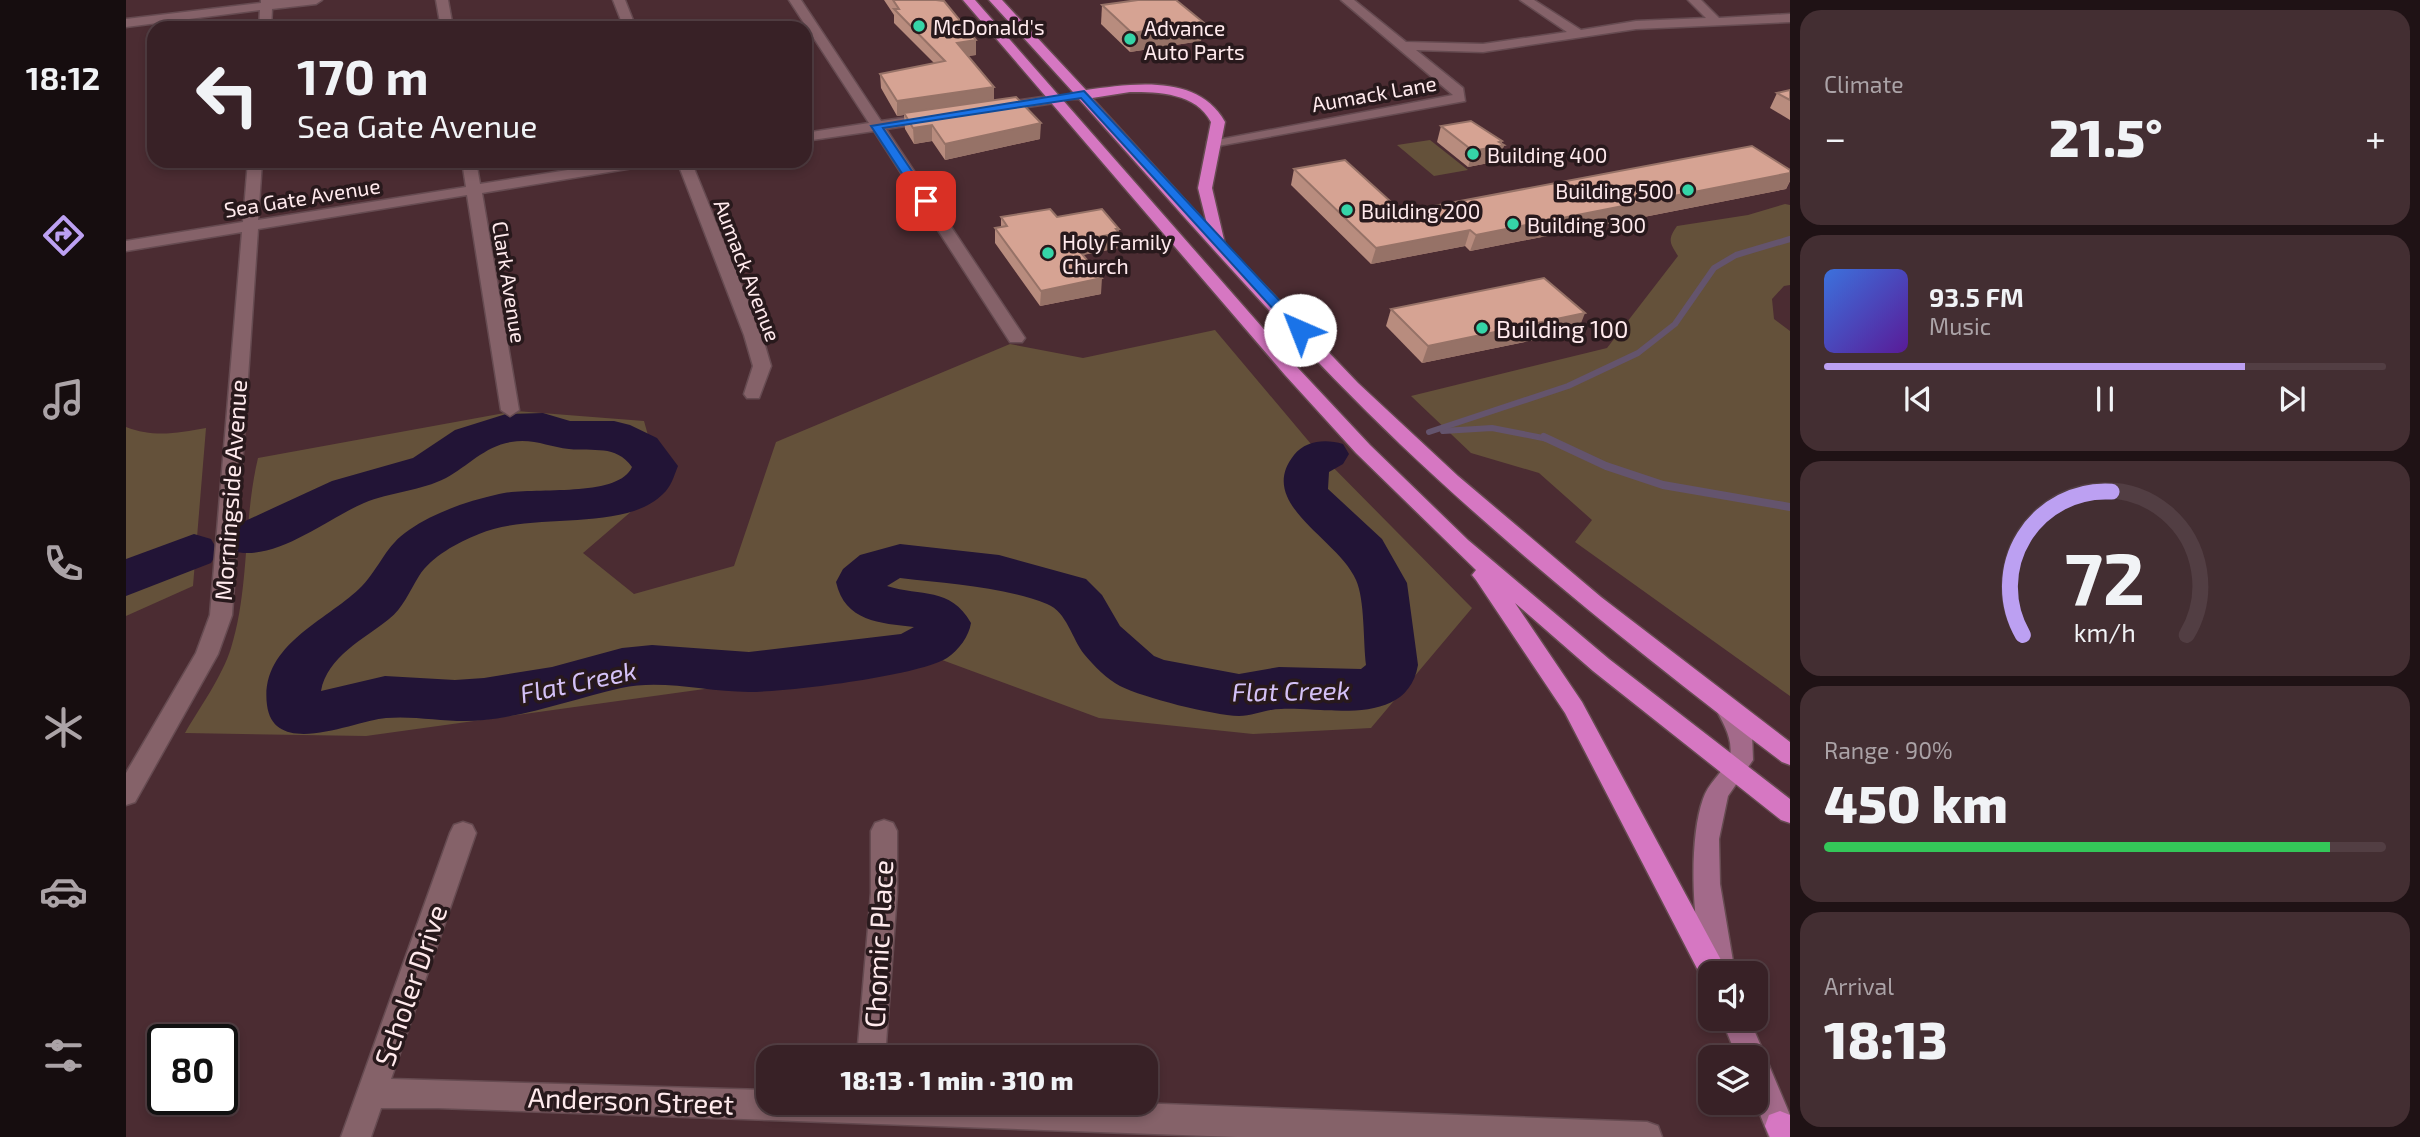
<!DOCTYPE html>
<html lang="en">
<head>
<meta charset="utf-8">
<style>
  :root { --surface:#382126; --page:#432e32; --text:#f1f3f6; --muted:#aba3a7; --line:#523e43; --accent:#bca0f2 }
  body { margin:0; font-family:"Exo 2",sans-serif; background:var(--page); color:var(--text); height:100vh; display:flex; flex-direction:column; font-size:26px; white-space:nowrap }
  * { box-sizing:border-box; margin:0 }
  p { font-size:23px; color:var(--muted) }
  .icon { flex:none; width:38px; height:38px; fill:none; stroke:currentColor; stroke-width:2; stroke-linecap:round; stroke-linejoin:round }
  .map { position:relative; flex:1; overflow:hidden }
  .panel { display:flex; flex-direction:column; gap:10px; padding:10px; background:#1f1215; width:630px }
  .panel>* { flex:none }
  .top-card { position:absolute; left:21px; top:21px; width:665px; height:147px; border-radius:21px; box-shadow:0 4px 10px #0003,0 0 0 2px var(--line); background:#382126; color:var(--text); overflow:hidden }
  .controls { position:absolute; left:1572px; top:961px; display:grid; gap:14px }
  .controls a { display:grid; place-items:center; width:70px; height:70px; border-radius:14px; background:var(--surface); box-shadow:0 4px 10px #0003,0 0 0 2px var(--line); font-size:35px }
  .speed { position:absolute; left:21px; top:1024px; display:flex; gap:14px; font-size:35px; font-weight:700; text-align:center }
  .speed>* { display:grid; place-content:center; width:91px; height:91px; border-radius:50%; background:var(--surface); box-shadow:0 4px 10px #0003,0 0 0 2px var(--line); line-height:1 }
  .speed .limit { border:4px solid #111; border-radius:10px; background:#fff; color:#111 }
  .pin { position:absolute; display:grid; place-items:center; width:60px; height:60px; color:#fff; margin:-30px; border-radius:14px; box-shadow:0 4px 10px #0006 }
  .me { position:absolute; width:77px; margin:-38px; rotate:316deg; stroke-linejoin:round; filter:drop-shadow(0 0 5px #0008) }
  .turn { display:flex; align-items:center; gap:24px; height:147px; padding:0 35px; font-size:32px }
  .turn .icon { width:91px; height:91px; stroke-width:2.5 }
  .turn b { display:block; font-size:49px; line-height:60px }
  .big { font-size:52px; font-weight:800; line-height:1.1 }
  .panel .widget { flex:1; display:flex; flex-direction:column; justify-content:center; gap:10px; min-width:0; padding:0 24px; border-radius:21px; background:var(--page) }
  .panel .dial { align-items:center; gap:0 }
  .dial svg { height:182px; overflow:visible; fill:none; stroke:var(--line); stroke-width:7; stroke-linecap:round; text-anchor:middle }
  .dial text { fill:var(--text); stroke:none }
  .song { display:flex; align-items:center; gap:21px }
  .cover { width:84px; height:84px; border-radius:10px; background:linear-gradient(135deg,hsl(220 70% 55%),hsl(270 70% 35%)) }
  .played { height:7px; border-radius:4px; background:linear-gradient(90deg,var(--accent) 75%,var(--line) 75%) }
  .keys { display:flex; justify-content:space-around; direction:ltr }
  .heat { display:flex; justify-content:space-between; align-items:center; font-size:38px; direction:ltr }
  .charge { height:10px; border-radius:5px; background:linear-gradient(90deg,#34c759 90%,var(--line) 0) }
  .trip { position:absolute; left:630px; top:1045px; width:402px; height:70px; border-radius:21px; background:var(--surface); box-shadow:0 4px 10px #0003,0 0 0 2px var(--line); font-weight:800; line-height:70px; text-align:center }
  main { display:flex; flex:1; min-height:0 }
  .dock { display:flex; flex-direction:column; width:126px; justify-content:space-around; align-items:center; background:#160d0f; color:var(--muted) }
  .dock .icon { width:49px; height:49px }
  .dock .active { color:var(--accent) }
  .dock b { font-size:32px; color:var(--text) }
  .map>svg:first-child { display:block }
</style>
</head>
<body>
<main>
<nav class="dock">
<b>18:12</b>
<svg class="icon active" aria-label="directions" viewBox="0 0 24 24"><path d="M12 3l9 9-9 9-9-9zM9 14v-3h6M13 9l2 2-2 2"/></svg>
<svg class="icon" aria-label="music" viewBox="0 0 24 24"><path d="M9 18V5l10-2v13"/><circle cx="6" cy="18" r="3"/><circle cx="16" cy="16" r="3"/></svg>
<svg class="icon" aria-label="phone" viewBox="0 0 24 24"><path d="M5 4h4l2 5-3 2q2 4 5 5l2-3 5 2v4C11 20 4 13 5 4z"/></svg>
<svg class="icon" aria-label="climate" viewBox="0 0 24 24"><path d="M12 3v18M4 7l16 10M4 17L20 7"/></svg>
<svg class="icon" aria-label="car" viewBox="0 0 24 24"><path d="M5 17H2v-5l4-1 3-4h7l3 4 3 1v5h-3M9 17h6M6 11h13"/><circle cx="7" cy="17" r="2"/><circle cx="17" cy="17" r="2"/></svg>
<svg class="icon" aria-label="filters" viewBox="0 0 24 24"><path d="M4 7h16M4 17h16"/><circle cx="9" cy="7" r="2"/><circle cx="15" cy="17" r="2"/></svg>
</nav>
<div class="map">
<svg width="1664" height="1137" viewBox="0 0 1664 1137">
  <rect width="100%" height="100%" fill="#4b2c32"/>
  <g fill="#64513a">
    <polygon points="1304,140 1342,170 1308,176 1271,145"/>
    <path d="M1659,204L1664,205V285L1658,286L1646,299L1648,319L1664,331V696L1449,542L1466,520L1413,473L1345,453L1285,396L1481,348L1552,256C1544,243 1541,240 1551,226L1622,215Z"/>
    <path d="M1089,330L1190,450L1346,608L1245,728L1127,734L973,718L808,657L240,736L59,733C74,707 96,677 105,648C124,587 117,520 132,458L390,411L518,421L536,485L457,553L508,594L608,566L650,442L884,344L957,358Z"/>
    <path d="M0,427C28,438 52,433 80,428L67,586L0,616Z"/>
  </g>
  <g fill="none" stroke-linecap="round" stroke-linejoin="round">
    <g stroke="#64546d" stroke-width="6">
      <polyline points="1317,431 1366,428 1422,439"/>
      <polyline points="1303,432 1442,386 1512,353 1549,324 1588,268 1610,255 1664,239"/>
    </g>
    <polyline stroke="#64546d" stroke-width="8" points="1418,437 1480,466 1537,485 1664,507"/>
    <g fill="#221436" fill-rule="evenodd">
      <path d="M417,413L444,421H488L504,425L531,438L552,466C548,476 545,487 537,494C498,533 405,511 353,534C331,543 306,556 293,576C283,592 277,608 263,619C238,639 201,657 195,691L259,676L329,680L358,678L426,667L496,648L526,645L623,652L775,634L788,627C754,623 719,622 710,582L717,569L734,555L774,544L873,555L960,579L976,595L994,626L1028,656L1038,660L1113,674L1153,667L1235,669L1240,665C1237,642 1239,600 1230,580C1212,538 1129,504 1168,455C1180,440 1200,439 1217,444L1223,454L1217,464L1203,472L1202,489L1256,539L1281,583L1292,665C1281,728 1200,707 1155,709C1141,709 1127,716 1113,716C1086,715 1018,698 994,686C982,680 967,665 958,654C946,639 941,612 921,604C874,586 823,584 774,578L761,586C795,597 824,586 845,623C843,636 833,650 821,658C792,676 661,692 623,692C580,692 537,679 495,688C448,699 405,715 358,720C325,724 292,715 260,718C230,720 148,760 141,705C133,644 203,620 236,586C254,567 260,545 283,530C309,512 342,501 373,494C405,486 492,499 506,467C489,444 468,452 443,449C423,447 407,438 385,442C359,446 342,466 320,478C295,491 264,492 238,503C200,519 149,563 106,551L99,539L106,527L206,481L287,458L329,430L380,414Z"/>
      <polygon points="68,534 85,539 92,551 85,563 0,596 0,559"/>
    </g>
    <g stroke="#664b51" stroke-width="3">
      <g id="minor">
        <polygon points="135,0 196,0 190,4 146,9 145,28 133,28 134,10 0,27 0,19 135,3"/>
        <polygon points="310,0 322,0 327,28 315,28"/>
        <polygon points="487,0 499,0 510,28 498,28"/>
        <polygon points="663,0 675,0 755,121 805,114 812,118 805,122 760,129 899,338 896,342 884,342 748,131 679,141 679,133 743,123"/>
        <polygon points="1215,0 1228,0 1280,42 1357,44 1441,32 1394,0 1408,0 1455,30 1510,21 1580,18 1562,0 1575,0 1593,18 1664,14 1664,22 1510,29 1357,52 1290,50 1337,88 1339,101 1081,148 1081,142 1086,141 1327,95"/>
        <polygon points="930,95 937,99 935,102 868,112 861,108 868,104"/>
        <polygon points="122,161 136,161 132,220 340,187 336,161 350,161 354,184 498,161 532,161 525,165 356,193 393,410 384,416 375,410 341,195 132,229 106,615 92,654 9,802 0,805 0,773 70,653 84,615 116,232 0,251 0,241 117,222"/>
        <polygon points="551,161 565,161 636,335 645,366 633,398 621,398 618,394 627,366 618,335"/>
        <polygon points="758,820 767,823 771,831 771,893 759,1057 731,1057 745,893 745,831 749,823"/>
        <polygon points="337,822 346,825 350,833 265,1079 642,1090 642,1102 981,1102 1521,1122 1532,1126 1536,1137 1111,1137 312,1108 255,1108 245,1137 215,1137 324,833 328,825"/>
      </g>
    </g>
    <g stroke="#664b51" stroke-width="3">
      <g id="secondary">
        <path d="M1601,699L1609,702L1626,733L1627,760L1602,796L1593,839L1594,884L1609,973H1584V979C1565,937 1562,841 1577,799C1582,783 1598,771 1603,759C1609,742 1597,722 1589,708L1593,702Z"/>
        <polygon points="1595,1018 1623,1018 1664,1115 1664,1137 1643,1137 1629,1102 1629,1057 1611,1057"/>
      </g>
    </g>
    <g stroke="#664b51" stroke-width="3">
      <g id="trunk">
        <polygon points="837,0 849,0 1171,367 1244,445 1342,540 1483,659 1664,799 1664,823 1655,820 1467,671 1389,603 1456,702 1602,973 1584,973 1584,984 1578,982 1439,713 1350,580 1346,575 1350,570 1230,453 1159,375"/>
        <path d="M863,0H876L960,90C1006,84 1072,73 1099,122L1086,188L1099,244L1232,383L1332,476L1475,597L1664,742V765L1656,762C1524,662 1394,558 1274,444C1160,335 1058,216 953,99H944L942,96L947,92ZM1004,92C1033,92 1070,93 1085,122L1072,188L1081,224L966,98Z"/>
        <polygon points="1654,1111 1664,1115 1664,1137 1644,1137 1639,1126 1643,1115"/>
      </g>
    </g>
    <use href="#minor" fill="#856269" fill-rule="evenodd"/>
    <use href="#secondary" fill="#a36a8a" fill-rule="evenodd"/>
    <use href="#trunk" fill="#d677c2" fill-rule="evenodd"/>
  </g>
  <g fill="#b88c7e">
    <polygon points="758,0 810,0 850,55 842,56 868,87 868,100 914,139 819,160 806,141 788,144 779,129 778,115 771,116 755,88 754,74 808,63 768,23 768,15"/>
    <polygon points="976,5 1077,22 1075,41 1004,52 975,24"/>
    <polygon points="1664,90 1664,120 1644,108 1651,93"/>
    <polygon points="1315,126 1376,141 1376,144 1378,145 1373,161 1342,167 1311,142"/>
    <polygon points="1168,169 1276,212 1664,170 1664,181 1660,189 1344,251 1339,246 1245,264 1165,185"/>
    <polygon points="875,217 931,217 992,232 992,248 957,255 975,294 914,306 869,243 869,228 875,227"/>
    <polygon points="1265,309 1452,331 1296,363 1260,326"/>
  </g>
  <g fill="#967267">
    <polygon points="1077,22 1075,41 1004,52 1006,33"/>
    <polygon points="850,40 850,55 831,57 831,43"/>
    <polygon points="868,87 868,102 771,116 771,101"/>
    <polygon points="915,123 914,139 819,160 819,144"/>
    <polygon points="806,125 806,141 788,144 787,128"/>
    <polygon points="1376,141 1375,146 1378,145 1373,161 1342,167 1347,151"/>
    <polygon points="1664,173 1664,181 1660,189 1344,251 1350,235"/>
    <polygon points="993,229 992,248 945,257 946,242"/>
    <polygon points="1344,230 1339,246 1245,264 1250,248"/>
    <polygon points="976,278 975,294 914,306 915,291"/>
    <polygon points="1459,313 1452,331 1296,363 1302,346"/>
  </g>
  <g fill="#d6a393" stroke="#967267" stroke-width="2">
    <polygon points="767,0 810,0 818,1 850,40 831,43 868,87 771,101 754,74 819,61 768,9 773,9"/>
    <polygon points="1012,0 1050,0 1077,22 1006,33 976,5"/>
    <polygon points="1664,90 1664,100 1651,93"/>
    <polygon points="890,97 915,123 819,144 806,125 787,128 778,113"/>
    <polygon points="1345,121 1376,141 1373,142 1378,145 1347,151 1315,126"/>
    <polygon points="1626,146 1664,170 1664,173 1350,235 1344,230 1250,248 1168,169 1219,160 1276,212"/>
    <polygon points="924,209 931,217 976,209 993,229 990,229 993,233 946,242 976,278 915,291 869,228 881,226 875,217"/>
    <polygon points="1418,278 1459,313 1302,346 1265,309"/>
  </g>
  <polygon fill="#1a73e8" stroke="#114b97" stroke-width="2" points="958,91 1178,327 1178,333 1169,333 955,98 757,128 806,201 800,205 796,204 745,126"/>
  <g fill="#35d4a7" stroke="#28191c" stroke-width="2.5">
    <circle cx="793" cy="26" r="7"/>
    <circle cx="1004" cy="39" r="7"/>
    <circle cx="1347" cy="154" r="7"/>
    <circle cx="1562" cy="190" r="7"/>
    <circle cx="1221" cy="210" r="7"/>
    <circle cx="1387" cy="224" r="7"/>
    <circle cx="922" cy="253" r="7"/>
    <circle cx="1356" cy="328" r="7"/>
  </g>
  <g text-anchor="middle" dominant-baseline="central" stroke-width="7" stroke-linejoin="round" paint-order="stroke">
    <g font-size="21" fill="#ffeaed" stroke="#28191c" text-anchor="start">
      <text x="807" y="26">McDonald's</text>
      <text x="1018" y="27">Advance<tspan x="1018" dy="24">Auto Parts</tspan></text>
      <text x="1361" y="154">Building 400</text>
      <text x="1548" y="190" text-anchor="end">Building 500</text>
      <text x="1235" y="210">Building 200</text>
      <text x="1401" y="224">Building 300</text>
      <text x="936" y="241">Holy Family<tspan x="936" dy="24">Church</tspan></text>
    </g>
    <g font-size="21" fill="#ffeaed" stroke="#28191c">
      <text transform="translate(1248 93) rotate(-10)">Aumack Lane</text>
      <text transform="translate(176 197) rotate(-9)">Sea Gate Avenue</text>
      <text transform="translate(622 270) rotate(69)">Aumack Avenue</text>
      <text transform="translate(384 282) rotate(81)">Clark Avenue</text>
    </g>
    <g font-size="24" fill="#ffeaed" stroke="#28191c" text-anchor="start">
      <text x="1370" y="328">Building 100</text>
    </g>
    <g font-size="24" fill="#ffeaed" stroke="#28191c">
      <text transform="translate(104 490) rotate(-86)">Morningside Avenue</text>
    </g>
    <g font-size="26" font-style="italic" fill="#d4c1f7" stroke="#28191c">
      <text transform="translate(452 681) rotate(-12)">Flat Creek</text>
      <text transform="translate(1165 690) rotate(-1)">Flat Creek</text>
    </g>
    <g font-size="28" fill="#ffeaed" stroke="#28191c">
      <text transform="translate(752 944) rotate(-87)">Chomic Place</text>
      <text transform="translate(284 985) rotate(-71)">Scholer Drive</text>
      <text transform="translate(505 1100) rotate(2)">Anderson Street</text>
    </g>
  </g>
</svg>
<div class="controls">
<a><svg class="icon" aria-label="sound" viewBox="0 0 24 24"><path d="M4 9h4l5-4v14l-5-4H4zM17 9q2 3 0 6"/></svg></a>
<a><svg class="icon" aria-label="layers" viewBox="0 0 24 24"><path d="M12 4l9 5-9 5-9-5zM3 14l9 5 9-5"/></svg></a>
</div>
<div class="speed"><div class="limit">80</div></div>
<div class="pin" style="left:800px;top:201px;background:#d93025"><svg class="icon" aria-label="arrive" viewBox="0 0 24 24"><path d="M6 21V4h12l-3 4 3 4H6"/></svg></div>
<svg class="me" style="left:1174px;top:330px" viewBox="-20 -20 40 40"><circle r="19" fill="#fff"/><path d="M0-13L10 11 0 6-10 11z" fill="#1a73e8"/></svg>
<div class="trip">18:13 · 1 min · 310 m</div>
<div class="top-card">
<div class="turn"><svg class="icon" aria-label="left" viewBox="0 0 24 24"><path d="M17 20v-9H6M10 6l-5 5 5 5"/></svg><div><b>170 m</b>Sea Gate Avenue</div></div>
</div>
</div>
<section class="panel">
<div class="widget"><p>Climate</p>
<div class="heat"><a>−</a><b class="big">21.5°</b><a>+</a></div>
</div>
<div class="widget">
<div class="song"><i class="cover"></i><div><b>93.5 FM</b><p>Music</p></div></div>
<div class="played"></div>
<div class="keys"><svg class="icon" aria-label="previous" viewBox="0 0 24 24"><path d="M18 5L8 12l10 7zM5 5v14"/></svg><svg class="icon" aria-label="pause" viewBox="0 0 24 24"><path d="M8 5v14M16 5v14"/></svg><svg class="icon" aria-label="next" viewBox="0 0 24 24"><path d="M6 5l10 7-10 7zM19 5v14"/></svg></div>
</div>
<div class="widget dial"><svg viewBox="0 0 100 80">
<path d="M14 69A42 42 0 1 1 86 69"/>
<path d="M14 69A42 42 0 0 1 53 6" stroke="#bca0f2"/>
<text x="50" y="56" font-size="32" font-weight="700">72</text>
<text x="50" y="72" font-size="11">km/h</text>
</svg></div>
<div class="widget"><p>Range · 90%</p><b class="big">450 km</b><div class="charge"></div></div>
<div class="widget"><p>Arrival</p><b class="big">18:13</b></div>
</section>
</main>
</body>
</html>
